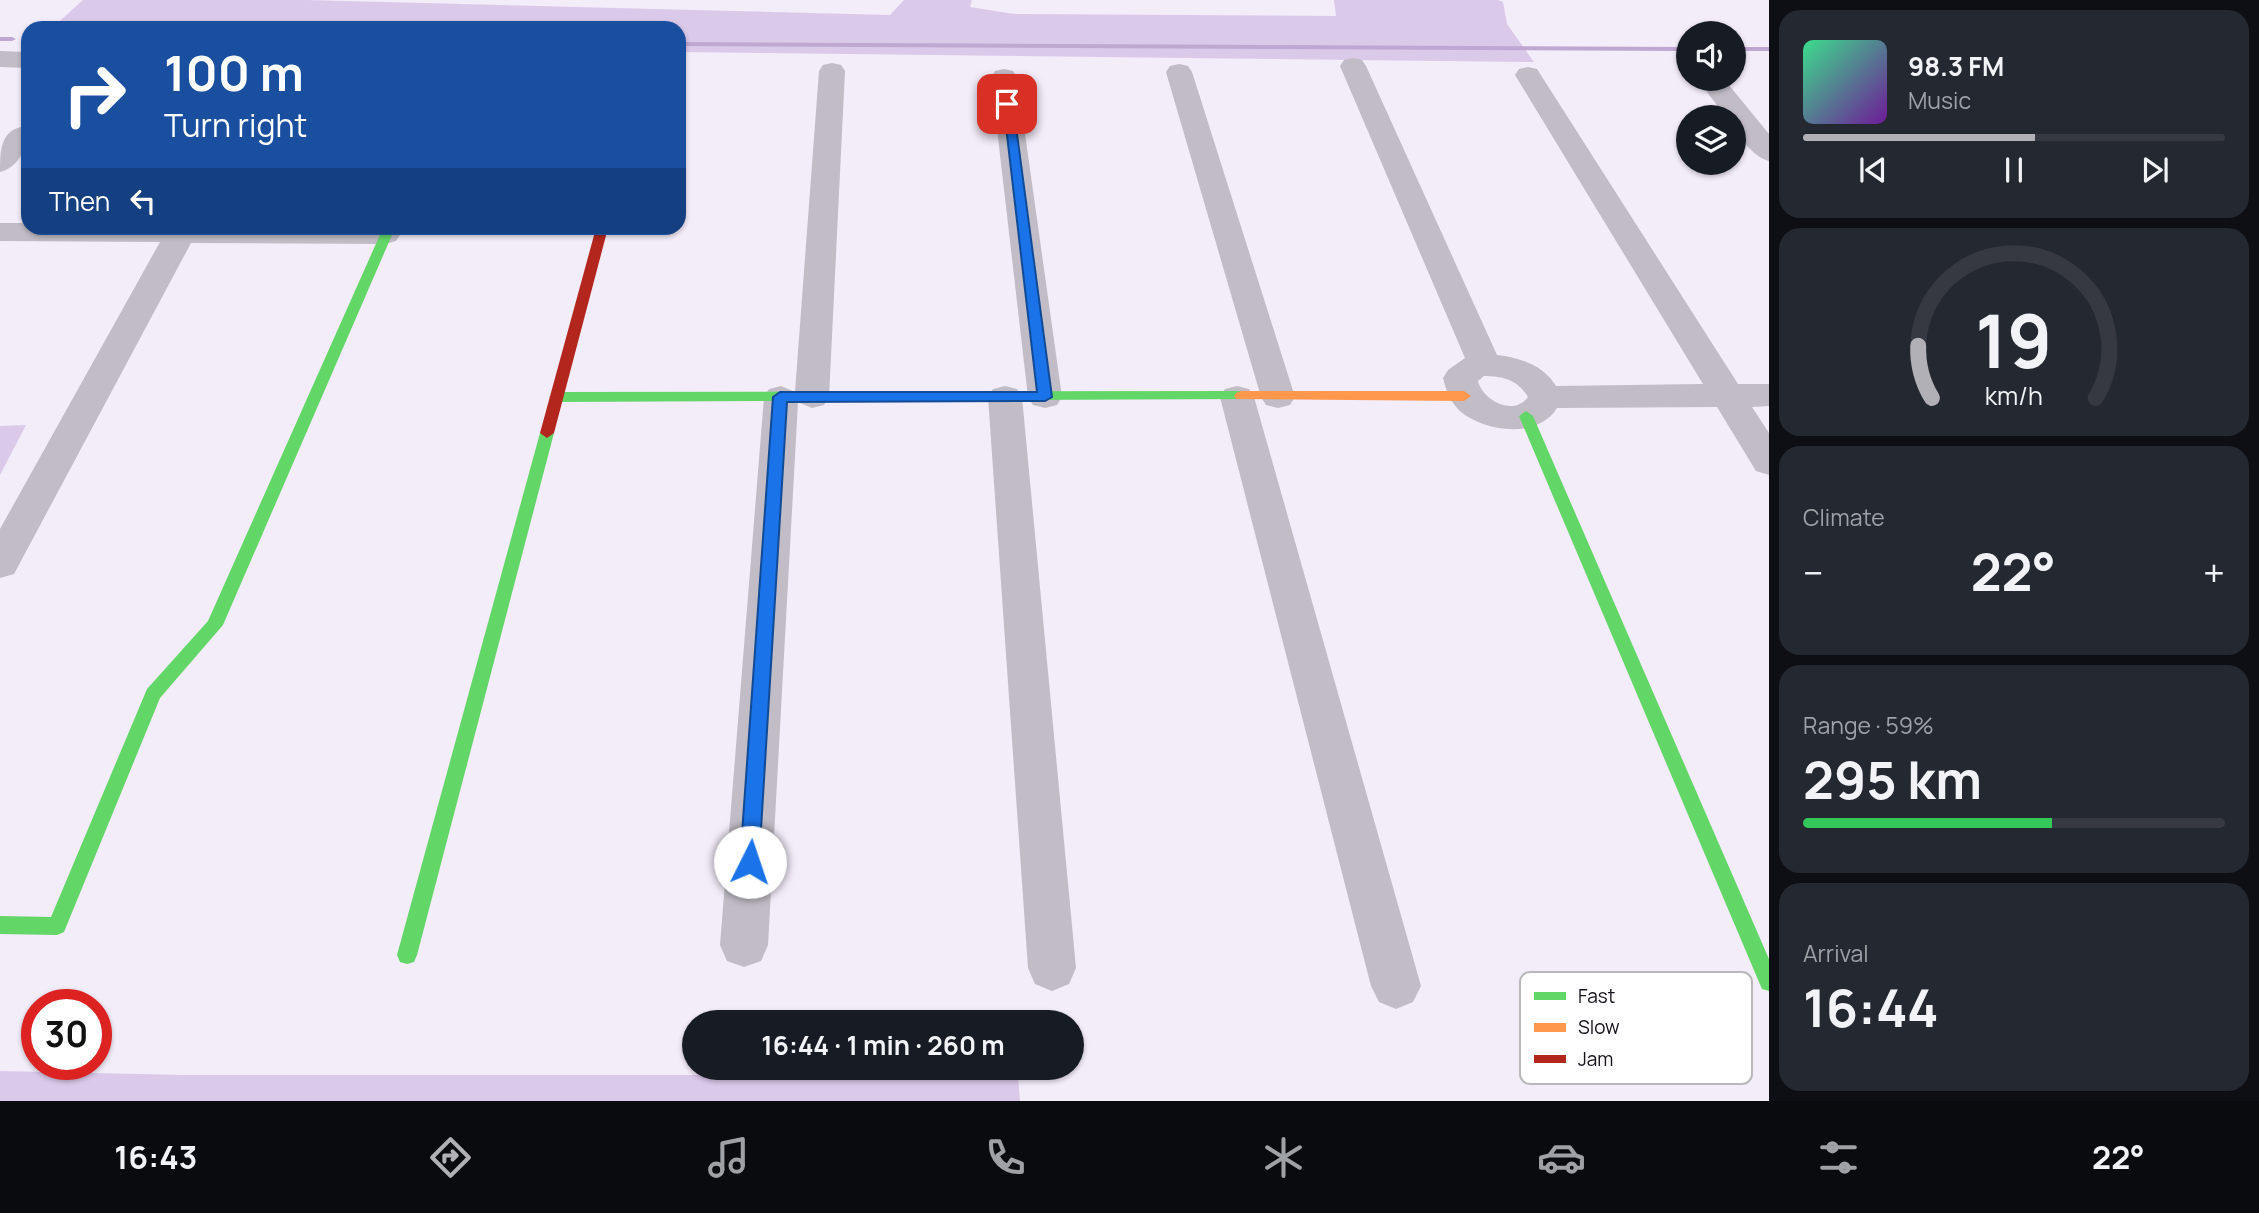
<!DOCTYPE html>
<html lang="en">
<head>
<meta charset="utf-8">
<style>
  :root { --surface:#171b24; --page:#242831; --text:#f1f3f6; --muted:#9ea1a6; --line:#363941; --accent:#b1b0b6 }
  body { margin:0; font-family:Manrope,sans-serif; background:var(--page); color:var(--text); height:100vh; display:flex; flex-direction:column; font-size:26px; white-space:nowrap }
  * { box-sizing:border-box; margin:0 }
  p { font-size:23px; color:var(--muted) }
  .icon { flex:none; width:38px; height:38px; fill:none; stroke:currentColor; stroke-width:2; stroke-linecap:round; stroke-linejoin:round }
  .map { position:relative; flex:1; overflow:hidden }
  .panel { display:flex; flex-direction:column; gap:10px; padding:10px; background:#0d0f14; width:490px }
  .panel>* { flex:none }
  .top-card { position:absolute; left:21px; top:21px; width:665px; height:214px; border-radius:21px; box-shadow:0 2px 5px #0004; background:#1a4fa0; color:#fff; overflow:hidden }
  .controls { position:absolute; left:1676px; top:21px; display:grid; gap:14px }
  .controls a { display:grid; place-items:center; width:70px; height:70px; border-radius:50%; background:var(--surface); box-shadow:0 2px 5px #0004; font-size:35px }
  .speed { position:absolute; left:21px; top:989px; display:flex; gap:14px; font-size:35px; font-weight:700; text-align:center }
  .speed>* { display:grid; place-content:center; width:91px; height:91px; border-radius:50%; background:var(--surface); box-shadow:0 2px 5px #0004; line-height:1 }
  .speed .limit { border:10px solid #d22; background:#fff; color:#111 }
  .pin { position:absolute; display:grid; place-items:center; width:60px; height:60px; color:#fff; margin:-30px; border-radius:14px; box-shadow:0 4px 10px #0006 }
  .me { position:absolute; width:77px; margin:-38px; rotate:4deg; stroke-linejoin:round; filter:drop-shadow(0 0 5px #0008) }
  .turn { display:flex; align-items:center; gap:24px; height:147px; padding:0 28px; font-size:32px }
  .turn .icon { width:91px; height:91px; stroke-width:2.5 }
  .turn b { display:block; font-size:49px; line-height:60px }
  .then { display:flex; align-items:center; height:66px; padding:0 28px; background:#0003; gap:14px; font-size:26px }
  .big { font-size:52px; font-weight:700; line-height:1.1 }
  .panel .tile { flex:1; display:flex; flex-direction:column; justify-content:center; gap:10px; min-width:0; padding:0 24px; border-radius:21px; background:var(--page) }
  .panel .dial { align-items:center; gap:0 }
  .dial svg { height:182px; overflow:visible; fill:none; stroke:var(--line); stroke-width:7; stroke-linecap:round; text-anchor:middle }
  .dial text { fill:var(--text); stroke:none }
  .song { display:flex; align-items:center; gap:21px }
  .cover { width:84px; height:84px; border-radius:10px; background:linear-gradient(135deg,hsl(150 70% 55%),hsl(280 70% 35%)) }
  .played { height:7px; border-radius:4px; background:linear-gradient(90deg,var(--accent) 55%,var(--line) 55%) }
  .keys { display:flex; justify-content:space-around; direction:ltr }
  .heat { display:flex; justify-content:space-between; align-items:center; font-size:38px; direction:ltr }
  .charge { height:10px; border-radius:5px; background:linear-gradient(90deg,#34c759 59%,var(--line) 0) }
  .trip { position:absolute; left:682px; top:1010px; width:402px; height:70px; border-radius:35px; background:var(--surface); box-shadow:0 2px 5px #0004; font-weight:700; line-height:70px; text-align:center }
  .dock { display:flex; height:112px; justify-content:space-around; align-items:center; background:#090b0e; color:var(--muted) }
  .dock .icon { width:49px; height:49px }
  .dock .active { color:var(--accent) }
  .dock b { font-size:32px; color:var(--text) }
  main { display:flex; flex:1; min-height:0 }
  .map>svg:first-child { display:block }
</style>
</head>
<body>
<main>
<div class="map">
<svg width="1769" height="1101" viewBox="0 0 1769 1101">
  <rect width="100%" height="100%" fill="#f3ecf9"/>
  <g fill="#dbc9ea">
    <polygon points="83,0 307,0 890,15 904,0 972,0 970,7 1014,14 1336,16 1334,0 1498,0 1503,2 1507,24 1534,62 679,52 679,28 52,28"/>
    <polygon points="26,425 0,475 0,426"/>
    <polygon points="0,1071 186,1075 1018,1075 1020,1101 0,1101"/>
  </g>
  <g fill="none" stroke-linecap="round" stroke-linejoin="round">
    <g fill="#bea7d1" fill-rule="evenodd">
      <polygon points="0,37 12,37 16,39 12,41 0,41"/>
      <polygon points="679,42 1689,47 1689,51 679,46"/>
      <rect x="1734" y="47" width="35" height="4"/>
    </g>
    <g fill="#c1bcc5" fill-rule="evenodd">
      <polygon points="0,51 28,52 28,68 0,67"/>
      <path d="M1353,58L1362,60L1366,66L1497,355C1521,358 1543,365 1556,386L1703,384L1515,75L1519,69L1528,67L1537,69L1738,384H1769V406L1752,407L1769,433V475L1756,471L1717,407L1557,408C1538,439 1486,432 1461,412C1451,403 1446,391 1443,378L1448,370L1465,358L1340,66L1344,60ZM1484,376C1503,376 1518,380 1528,397C1514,417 1482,400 1478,381Z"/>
      <polygon points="832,63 841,65 845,71 829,397 824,405 812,408 798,402 768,945 761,961 744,967 727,961 720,945 764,397 769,389 781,386 795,392 819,71 823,65"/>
      <polygon points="1179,64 1188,66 1192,72 1295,397 1290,405 1278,408 1266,405 1261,397 1166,72 1170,66"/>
      <polygon points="1004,69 1013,71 1017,77 1062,397 1057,405 1045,408 1033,405 1028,397 991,77 995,71"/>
      <path d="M1697,79H1724L1769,134V161C1753,157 1734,134 1734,117H1726Z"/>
      <path d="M21,127L28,128C28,147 19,167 0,172C0,152 0,132 21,127Z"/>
      <polygon points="0,223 28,223 28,228 392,228 400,235 396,241 385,244 191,243 14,574 0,578 0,529 160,242 0,241"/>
      <polygon points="1005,386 1017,389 1022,397 1076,968 1069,984 1052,991 1035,984 1028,968 988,397 993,389"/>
      <polygon points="1237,386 1249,389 1254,397 1421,986 1413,1002 1396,1009 1379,1002 1371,986 1220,397 1225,389"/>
    </g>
    <g fill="#63d668" fill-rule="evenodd">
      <polygon points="383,228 395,228 223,625 160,698 64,932 57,935 0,934 0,916 51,917 147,689 208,621"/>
      <polygon points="1241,391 1246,393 1248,396 1246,399 556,402 549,397 556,392"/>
      <polygon points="1526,411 1533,416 1769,959 1769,991 1762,989 1759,982 1519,416"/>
      <polygon points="547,428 554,433 417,955 414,962 407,964 400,962 397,955 540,433"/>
    </g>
    <polygon fill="#ff974d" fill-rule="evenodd" points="1241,391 1464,391 1471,396 1464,401 1236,399 1234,396 1236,393"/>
    <polygon fill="#b3261e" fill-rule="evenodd" points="596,228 608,228 554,433 547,438 540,433"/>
  </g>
  <polygon fill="#1a73e8" stroke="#114b97" stroke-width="2" points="1003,101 1013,104 1052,397 1045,401 787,402 759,862 756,868 750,871 743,868 740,862 773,397 780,392 1037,392"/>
  <rect x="1520" y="972" width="232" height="112" rx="10" fill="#fff" stroke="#b9b7ba" stroke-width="2"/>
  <rect x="1534" y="992" width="32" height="8" fill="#63d668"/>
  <rect x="1534" y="1023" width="32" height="9" fill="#ff974d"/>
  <rect x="1534" y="1055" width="32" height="8" fill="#b3261e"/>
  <g font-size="19" fill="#15101a">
    <text x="1578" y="1003">Fast</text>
    <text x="1578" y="1034">Slow</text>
    <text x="1578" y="1066">Jam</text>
  </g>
</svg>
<div class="controls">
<a><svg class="icon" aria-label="sound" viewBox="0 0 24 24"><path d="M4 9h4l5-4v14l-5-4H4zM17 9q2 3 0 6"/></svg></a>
<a><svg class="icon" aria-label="layers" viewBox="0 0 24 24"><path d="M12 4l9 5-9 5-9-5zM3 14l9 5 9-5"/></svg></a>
</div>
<div class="speed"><div class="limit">30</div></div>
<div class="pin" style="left:1007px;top:104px;background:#d93025"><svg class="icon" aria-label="arrive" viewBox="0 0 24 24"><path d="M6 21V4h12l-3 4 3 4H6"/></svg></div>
<svg class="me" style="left:750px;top:862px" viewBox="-20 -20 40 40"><circle r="19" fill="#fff"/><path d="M0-13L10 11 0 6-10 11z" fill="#1a73e8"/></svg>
<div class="trip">16:44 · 1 min · 260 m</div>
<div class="top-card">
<div class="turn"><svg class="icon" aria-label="right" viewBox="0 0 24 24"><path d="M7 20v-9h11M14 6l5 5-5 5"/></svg><div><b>100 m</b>Turn right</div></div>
<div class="then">Then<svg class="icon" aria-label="left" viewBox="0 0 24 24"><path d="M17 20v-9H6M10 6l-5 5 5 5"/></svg></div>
</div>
</div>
<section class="panel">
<div class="tile">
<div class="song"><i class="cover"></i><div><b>98.3 FM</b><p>Music</p></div></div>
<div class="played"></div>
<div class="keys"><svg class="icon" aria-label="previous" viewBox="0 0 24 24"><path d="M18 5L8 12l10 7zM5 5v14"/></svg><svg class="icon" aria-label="pause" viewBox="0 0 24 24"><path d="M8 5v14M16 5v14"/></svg><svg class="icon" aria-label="next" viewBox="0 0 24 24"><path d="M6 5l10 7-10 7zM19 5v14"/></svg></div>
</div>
<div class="tile dial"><svg viewBox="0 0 100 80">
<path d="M14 69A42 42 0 1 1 86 69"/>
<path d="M14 69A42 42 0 0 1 8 46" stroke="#b1b0b6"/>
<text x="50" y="56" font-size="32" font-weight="700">19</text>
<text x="50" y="72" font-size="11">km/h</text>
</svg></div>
<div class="tile"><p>Climate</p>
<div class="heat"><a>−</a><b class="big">22°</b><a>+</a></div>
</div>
<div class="tile"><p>Range · 59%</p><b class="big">295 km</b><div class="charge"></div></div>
<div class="tile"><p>Arrival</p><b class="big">16:44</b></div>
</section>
</main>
<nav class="dock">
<b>16:43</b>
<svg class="icon active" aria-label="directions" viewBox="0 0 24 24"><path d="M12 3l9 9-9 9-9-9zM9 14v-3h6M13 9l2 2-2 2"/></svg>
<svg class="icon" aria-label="music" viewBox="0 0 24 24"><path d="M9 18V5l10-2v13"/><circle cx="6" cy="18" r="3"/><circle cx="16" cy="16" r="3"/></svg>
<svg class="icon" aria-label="phone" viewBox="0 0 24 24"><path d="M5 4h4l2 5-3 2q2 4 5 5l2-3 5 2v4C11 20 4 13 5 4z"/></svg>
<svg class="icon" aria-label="climate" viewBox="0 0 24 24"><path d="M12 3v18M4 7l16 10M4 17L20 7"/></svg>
<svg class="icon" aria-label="car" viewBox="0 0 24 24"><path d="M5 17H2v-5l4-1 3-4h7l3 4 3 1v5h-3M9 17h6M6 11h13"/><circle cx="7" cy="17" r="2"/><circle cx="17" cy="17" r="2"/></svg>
<svg class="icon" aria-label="filters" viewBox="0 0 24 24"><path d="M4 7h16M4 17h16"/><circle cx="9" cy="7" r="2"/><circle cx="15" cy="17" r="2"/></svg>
<b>22°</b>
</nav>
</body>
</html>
